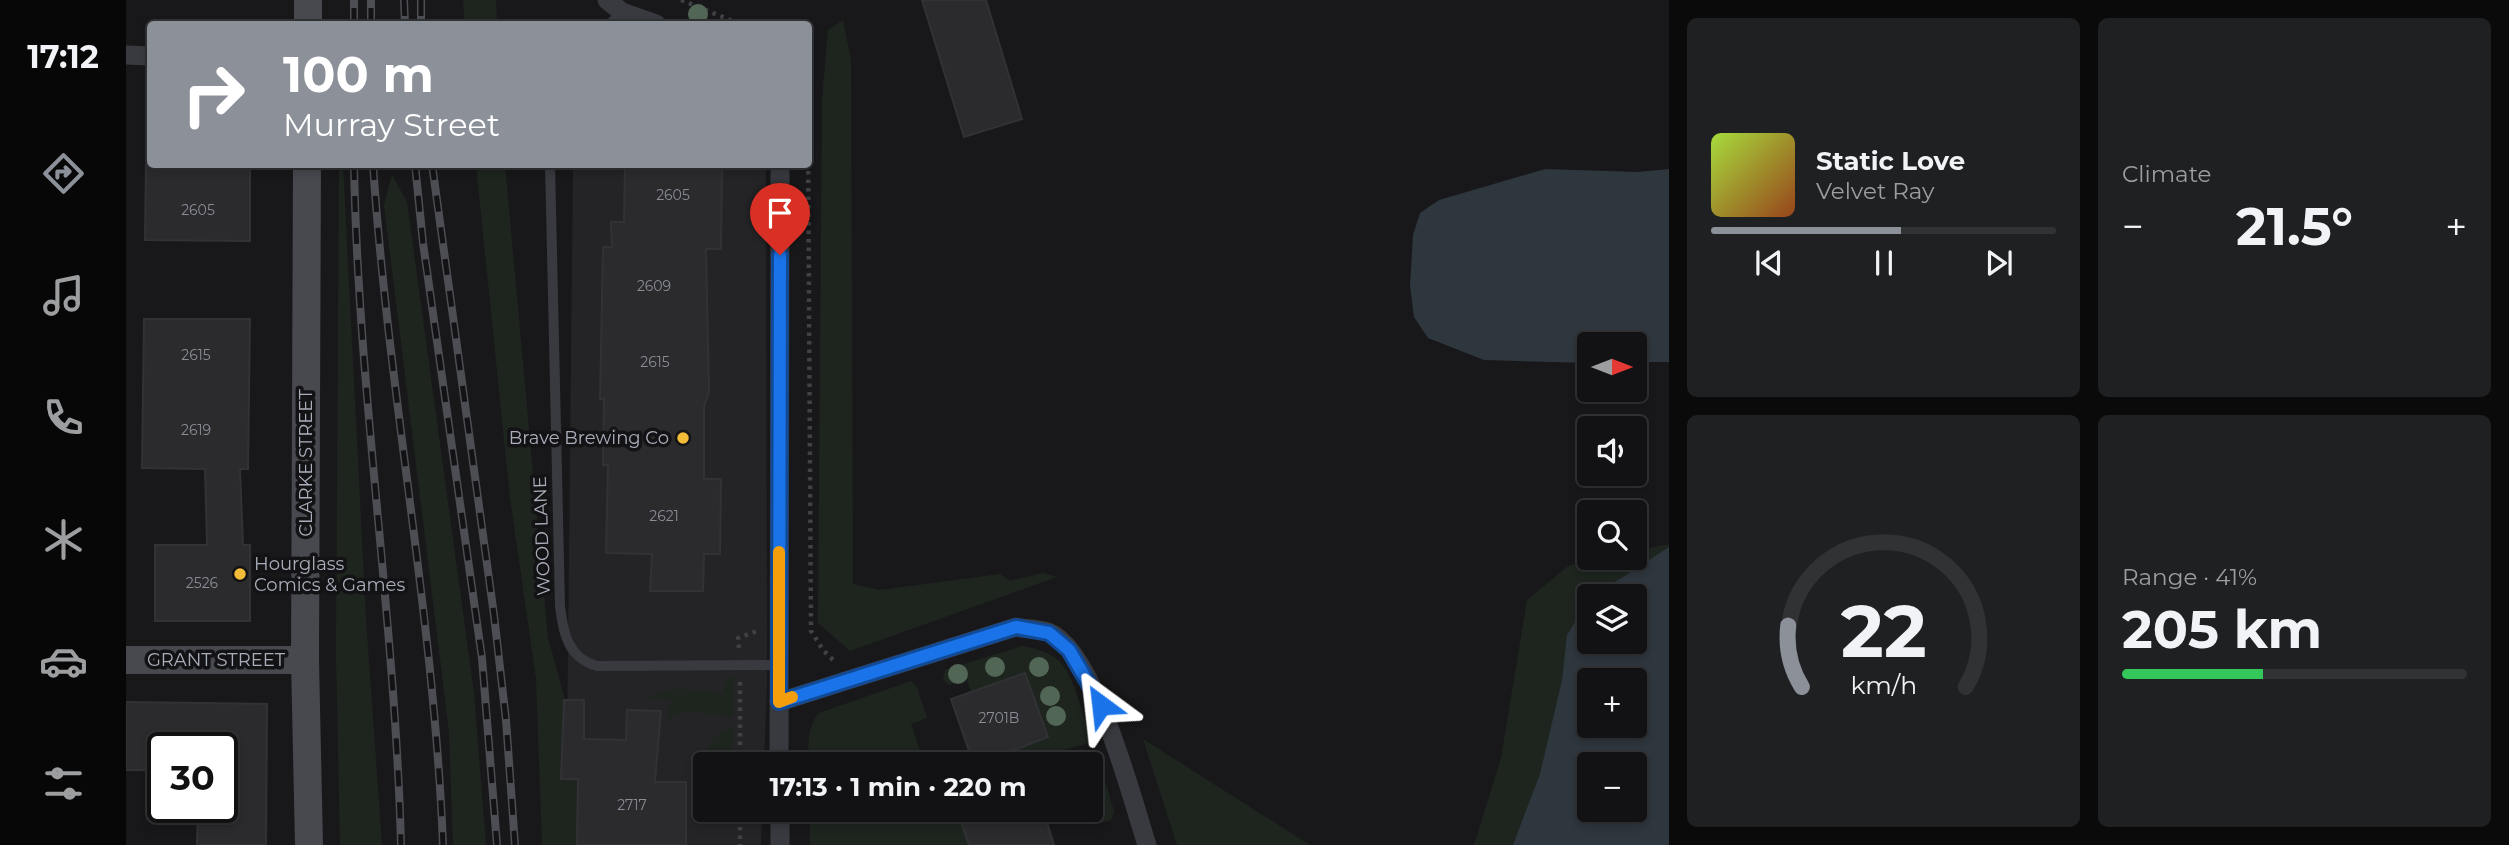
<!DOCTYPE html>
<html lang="en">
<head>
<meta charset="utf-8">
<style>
  :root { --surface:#121214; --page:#1f2022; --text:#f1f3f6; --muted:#9c9ea0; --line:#313234; --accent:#8c9099 }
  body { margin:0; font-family:Montserrat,sans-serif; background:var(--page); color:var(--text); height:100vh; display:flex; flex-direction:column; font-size:26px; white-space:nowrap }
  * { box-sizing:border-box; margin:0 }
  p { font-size:23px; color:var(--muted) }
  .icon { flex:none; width:38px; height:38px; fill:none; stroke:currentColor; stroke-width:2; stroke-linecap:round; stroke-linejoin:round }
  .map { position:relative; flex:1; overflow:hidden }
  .panel { display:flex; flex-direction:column; gap:18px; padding:18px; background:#0a0a0b; width:840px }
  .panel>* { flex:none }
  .guide { position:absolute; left:21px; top:21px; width:665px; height:147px; border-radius:7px; box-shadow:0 4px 10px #0003,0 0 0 2px var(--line); background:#8c9099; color:#fff; overflow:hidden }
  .needle { width:46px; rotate:90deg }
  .tools { position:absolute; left:1451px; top:332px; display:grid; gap:14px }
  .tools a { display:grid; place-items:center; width:70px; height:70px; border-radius:7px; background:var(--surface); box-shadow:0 4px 10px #0003,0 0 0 2px var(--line); font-size:35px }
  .speed { position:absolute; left:21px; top:732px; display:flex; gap:14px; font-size:35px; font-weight:700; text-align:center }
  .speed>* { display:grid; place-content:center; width:91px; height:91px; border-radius:50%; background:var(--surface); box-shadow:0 4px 10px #0003,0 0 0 2px var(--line); line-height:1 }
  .speed .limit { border:4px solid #111; border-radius:10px; background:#fff; color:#111 }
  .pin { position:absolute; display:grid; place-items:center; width:60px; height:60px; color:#fff; margin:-72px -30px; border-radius:50% 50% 50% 0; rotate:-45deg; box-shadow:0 0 7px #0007 }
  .pin .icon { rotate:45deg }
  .me { position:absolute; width:77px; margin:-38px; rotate:330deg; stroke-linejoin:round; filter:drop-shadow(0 0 5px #0008) }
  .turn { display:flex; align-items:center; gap:24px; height:147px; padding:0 21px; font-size:32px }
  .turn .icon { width:91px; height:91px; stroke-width:2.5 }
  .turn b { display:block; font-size:49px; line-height:60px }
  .big { font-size:52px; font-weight:700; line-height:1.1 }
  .panel .card { flex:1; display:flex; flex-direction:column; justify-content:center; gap:10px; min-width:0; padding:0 24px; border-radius:10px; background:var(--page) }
  .panel .dial { align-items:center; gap:0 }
  .dial svg { height:182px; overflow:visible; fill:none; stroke:var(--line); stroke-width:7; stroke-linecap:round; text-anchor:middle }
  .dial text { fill:var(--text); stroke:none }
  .song { display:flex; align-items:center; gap:21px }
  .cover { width:84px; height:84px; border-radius:10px; background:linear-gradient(135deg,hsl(80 70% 55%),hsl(20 70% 35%)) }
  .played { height:7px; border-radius:4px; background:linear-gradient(90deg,var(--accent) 55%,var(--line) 55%) }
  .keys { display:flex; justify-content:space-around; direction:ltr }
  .heat { display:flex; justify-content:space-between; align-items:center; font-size:38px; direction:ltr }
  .charge { height:10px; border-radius:5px; background:linear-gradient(90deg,#34c759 41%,var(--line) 0) }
  .panel .tiles { flex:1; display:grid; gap:18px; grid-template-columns:repeat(2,1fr) }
  .trip { position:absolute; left:567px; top:752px; width:410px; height:70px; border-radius:7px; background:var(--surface); box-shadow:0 4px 10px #0003,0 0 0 2px var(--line); font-weight:700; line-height:70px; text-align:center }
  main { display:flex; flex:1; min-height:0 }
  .tab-bar { display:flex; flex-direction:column; width:126px; justify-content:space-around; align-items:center; background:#070708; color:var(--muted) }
  .tab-bar .icon { width:49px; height:49px }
  .tab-bar .on { color:var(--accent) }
  .tab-bar b { font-size:32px; color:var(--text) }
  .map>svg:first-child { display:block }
</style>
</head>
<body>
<main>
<nav class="tab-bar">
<b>17:12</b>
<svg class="icon on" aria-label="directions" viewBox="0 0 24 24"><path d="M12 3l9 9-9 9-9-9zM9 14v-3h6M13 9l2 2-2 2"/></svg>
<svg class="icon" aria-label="music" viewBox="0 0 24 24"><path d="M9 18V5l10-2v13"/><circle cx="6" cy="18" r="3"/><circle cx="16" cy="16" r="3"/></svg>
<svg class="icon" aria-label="phone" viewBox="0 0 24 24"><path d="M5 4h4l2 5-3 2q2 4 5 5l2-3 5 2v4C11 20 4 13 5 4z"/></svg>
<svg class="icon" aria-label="climate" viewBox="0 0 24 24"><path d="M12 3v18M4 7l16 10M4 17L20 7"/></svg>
<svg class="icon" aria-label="car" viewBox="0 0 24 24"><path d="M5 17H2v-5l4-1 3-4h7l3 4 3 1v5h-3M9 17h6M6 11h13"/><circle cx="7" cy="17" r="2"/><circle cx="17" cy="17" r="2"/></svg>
<svg class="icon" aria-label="filters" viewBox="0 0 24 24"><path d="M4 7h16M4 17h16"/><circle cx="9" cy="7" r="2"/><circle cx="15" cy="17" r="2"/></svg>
</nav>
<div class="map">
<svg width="1543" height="845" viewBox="0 0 1543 845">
  <rect width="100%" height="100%" fill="#18181a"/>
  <polygon fill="#242427" points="447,165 640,165 641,684 638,765 579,765 579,810 636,810 635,845 440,845"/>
  <g fill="#1e251f" fill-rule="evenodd">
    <polygon points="337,0 370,0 371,24 339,24"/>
    <polygon points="717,20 725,60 727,584 754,590 874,574 884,581 917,573 931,577 724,651 692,623 696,101 702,30"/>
    <polygon points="213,165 217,165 240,620 256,845 214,845 210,654"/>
    <polygon points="350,165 379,165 422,638 438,696 435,778 452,781 451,845 416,845 410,679 384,498"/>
    <polygon points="266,175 281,202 348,693 360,845 327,845 323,732 258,205"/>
    <path d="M1543,544V845H1348L1375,758L1401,600L1442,566L1477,558H1508L1509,551ZM1463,597H1508V642H1463ZM1463,681H1508V726H1463ZM1463,765H1508V810H1463Z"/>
    <path d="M896,646C909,648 927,653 936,664C948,678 962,725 963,743L892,762L888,750L921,737L899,673L845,692L841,680L823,685L817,679L819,670Z"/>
    <path d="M602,676H608L607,717C595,716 556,708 549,714C546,716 544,720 541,723L543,706L547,699L523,698C541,682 574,691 596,693Z"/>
    <path d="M785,681L791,687L801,718L785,724L799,765H684C681,747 681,727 693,713Z"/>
    <path d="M607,726V765H590V753L580,752C585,738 593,730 607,726Z"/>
    <polygon points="1017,739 1184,845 1051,845"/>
    <polygon points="965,760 974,764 988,811 985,820 970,824 963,810 964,765 953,765"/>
    <polygon points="684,810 831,810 843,845 684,845"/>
  </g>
  <g fill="#2e363e" fill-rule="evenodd">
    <polygon points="1419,169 1512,172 1543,169 1543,362 1509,362 1508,345 1463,345 1463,363 1358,360 1302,338 1288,317 1284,286 1287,235 1294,213 1313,200"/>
    <path d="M1543,547V845H1387L1414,774L1436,680L1441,635L1463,599V642H1508V597H1466ZM1463,681H1508V726H1463ZM1463,765H1508V810H1463Z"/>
  </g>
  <g fill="#2b2b2e" stroke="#323236" stroke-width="2">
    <polygon points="796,0 860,0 896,119 838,137"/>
    <polygon points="499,164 596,164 595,249 580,249 583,392 578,407 578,479 595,479 594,554 578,554 577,591 524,591 526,554 480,553 482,465 477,465 478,399 474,399 477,247 486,247 485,222 498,222"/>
    <polygon points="20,165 124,166 124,241 19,240"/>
    <polygon points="18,319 124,319 122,469 114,469 117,545 124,545 124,621 29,621 29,545 81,545 79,469 16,468"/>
    <polygon points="899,673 922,737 888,750 893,765 848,765 825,699"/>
    <polygon points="438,700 458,700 458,739 500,740 501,710 535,711 529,782 560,782 560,845 451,845 452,779 435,779"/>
    <polygon points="0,702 141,704 140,845 71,845 72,807 96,807 96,747 37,747 37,770 0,770"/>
    <polygon points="831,810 908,810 912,822 920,819 928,845 843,845"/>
  </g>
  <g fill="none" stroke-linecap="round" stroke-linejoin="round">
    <g stroke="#3f4146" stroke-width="4.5" stroke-dasharray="3.5 5" stroke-linecap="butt">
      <polyline points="555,0 614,24"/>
      <polyline points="682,137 685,631 697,650 710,663"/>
      <polyline points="613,648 612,638 634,630"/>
      <polyline points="614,682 614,765"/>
      <polyline points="614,810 614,845"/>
    </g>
    <g stroke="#393a3f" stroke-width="10">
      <polyline points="484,24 496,12"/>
      <path d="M424,164L434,606C437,633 442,658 471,666L653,665"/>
    </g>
    <g stroke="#393a3f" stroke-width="19">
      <polyline points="481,0 496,12 530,24"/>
      <polyline points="0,55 24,56"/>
      <path d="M653,702L890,627C900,629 912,629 922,632C968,649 1006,799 1021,845"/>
      <polyline points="653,765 654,164"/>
      <polyline points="654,810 654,845"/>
    </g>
    <g stroke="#47494f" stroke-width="28">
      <polyline points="182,24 182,0"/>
      <polyline points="181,164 179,660 183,845"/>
      <polyline points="0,660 179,660"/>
    </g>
    <g stroke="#4c4e54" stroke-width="8">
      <g id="rail">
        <polyline points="278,0 279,24"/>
        <polyline points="295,0 295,24"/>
        <polyline points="228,24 228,0"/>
        <polyline points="245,24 245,0"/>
        <path d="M228,164C232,392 269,618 275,845"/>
        <path d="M247,164C262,392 308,617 317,845"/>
        <polyline points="289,164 297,243 356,658 371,845"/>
        <polyline points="306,164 368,615 380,720 389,845"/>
      </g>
    </g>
    <use href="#rail" stroke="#131315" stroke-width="5" stroke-dasharray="16" stroke-linecap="butt"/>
  </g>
  <g fill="#526655">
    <circle cx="572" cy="14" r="10"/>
    <circle cx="869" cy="667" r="10"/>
    <circle cx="913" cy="667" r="10"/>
    <circle cx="832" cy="674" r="10"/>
    <circle cx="924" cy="696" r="10"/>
    <circle cx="930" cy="716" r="10"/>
  </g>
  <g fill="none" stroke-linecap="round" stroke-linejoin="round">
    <g stroke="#114b97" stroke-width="18">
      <polyline id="route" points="654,255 653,702 890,627 923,633 943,650 975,705"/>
    </g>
    <use href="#route" stroke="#1a73e8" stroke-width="12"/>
    <polyline stroke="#f59e0b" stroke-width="12" points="653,552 653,702 666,697"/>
  </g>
  <g fill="#f2bb38" stroke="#131315" stroke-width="2.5">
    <circle cx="557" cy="438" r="7"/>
    <circle cx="114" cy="574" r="7"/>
  </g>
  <g text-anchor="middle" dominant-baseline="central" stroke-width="7" stroke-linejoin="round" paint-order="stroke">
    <g font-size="14" fill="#8a8c96">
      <text x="547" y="195">2605</text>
      <text x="72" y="210">2605</text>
      <text x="528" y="286">2609</text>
      <text x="70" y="355">2615</text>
      <text x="529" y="362">2615</text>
      <text x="70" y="430">2619</text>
      <text x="538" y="516">2621</text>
      <text x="76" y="583">2526</text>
      <text x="873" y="718">2701B</text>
      <text x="506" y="805">2717</text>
    </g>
    <g font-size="18" fill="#aaaeba" stroke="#131315" text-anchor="end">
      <text x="543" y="438">Brave Brewing Co</text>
      <text x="128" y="564" text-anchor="start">Hourglass<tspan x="128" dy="21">Comics &amp; Games</tspan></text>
    </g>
    <g font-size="18" fill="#aaaeba" stroke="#131315">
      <text transform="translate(180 463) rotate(-90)">CLARKE STREET</text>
      <text transform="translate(416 536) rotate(-92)">WOOD LANE</text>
      <text x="90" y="660">GRANT STREET</text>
    </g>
  </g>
</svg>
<div class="tools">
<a><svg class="needle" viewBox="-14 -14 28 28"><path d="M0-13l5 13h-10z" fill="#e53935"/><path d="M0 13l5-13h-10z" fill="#9c9ea0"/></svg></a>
<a><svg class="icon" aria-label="sound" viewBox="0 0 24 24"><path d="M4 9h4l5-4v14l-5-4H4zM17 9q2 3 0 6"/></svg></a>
<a><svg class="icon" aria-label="search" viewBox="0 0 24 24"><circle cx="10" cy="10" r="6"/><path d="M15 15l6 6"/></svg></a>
<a><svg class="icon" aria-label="layers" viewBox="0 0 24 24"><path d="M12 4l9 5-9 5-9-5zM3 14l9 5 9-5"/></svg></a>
<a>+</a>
<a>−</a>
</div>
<div class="speed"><div class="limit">30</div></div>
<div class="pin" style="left:654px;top:255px;background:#d93025"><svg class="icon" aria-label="arrive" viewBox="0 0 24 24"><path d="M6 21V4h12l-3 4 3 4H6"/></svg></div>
<svg class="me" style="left:975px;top:705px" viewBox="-20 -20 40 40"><path d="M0-17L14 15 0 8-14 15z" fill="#1a73e8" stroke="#fff" stroke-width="4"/></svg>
<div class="trip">17:13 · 1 min · 220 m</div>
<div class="guide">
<div class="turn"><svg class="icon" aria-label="right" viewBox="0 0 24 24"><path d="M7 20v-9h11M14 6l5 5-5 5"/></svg><div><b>100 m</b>Murray Street</div></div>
</div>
</div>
<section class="panel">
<div class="tiles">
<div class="card">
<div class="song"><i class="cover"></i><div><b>Static Love</b><p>Velvet Ray</p></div></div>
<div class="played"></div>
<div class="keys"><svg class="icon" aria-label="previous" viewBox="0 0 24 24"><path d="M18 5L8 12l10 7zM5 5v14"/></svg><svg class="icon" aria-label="pause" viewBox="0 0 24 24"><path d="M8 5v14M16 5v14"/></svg><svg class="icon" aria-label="next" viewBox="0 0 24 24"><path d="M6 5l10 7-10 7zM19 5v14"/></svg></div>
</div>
<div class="card"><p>Climate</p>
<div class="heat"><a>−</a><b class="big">21.5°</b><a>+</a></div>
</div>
<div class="card dial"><svg viewBox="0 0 100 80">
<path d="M14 69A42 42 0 1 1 86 69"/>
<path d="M14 69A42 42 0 0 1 8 42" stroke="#8c9099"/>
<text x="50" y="56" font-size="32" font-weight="700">22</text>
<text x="50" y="72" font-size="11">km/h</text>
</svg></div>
<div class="card"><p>Range · 41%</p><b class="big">205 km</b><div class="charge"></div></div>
</div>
</section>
</main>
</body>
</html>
